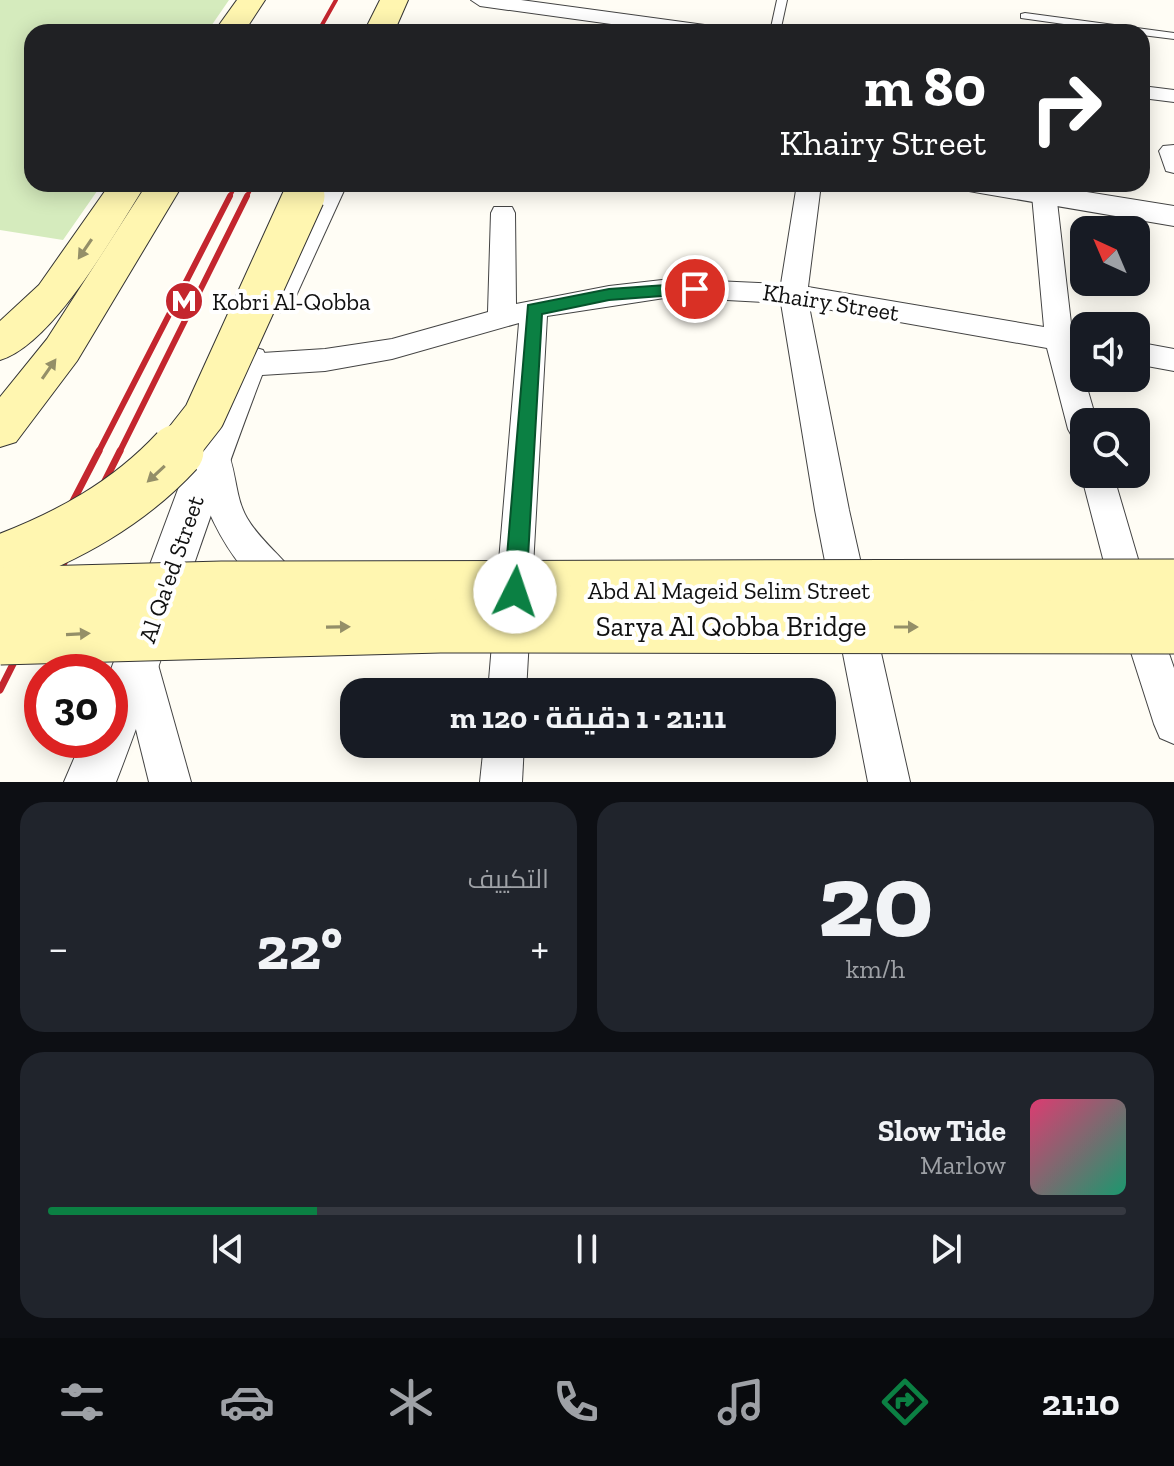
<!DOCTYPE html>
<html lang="ar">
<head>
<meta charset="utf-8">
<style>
  :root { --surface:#171b24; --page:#20242c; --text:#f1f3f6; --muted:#9ea1a6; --line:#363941; --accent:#0b8043 }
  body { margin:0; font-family:"Zilla Slab",Cairo,serif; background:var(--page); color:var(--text); direction:rtl; height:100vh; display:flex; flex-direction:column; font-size:30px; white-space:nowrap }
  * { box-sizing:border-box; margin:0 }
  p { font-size:26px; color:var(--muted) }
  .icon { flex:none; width:44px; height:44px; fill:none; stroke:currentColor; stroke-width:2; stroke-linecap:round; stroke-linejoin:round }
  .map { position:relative; height:782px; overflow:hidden; direction:ltr }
  .sheet { display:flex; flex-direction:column; gap:20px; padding:20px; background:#0d0f14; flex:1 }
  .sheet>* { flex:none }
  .guide { position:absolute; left:24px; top:24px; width:1126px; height:168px; border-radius:24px; box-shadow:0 4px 20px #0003; direction:rtl; background:#202124; color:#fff; overflow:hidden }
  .needle { width:52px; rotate:316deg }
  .tools { position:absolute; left:1070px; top:216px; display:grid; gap:16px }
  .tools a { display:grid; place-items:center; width:80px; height:80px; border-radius:16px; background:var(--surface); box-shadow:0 4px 20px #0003; font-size:40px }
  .speed { position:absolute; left:24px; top:654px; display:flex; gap:16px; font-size:40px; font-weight:700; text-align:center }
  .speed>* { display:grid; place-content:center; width:104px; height:104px; border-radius:50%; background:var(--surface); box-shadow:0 4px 20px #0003; line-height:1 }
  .speed .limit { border:12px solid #d22; background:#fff; color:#111 }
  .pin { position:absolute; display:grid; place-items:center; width:68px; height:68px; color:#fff; margin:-34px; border:4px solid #fff; border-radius:50%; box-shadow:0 2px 8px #0007 }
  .me { position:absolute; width:88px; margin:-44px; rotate:4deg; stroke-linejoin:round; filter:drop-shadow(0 0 6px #0008) }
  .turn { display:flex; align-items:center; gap:28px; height:168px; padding:0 32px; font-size:36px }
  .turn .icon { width:104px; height:104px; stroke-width:2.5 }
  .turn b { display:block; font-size:56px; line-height:68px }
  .big { font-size:60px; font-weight:700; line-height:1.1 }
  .sheet .tile { flex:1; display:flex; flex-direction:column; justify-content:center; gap:12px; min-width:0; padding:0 28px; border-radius:24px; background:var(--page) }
  .sheet .dial { align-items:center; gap:0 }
  .dial b { font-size:104px; line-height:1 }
  .song { display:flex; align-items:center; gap:24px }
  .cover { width:96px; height:96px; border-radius:12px; background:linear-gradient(135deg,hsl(340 70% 55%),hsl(160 70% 35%)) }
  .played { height:8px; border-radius:4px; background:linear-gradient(90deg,var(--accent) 25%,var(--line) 25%) }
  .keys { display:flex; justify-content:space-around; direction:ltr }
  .heat { display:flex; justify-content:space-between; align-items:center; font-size:44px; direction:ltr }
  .sheet .tiles { flex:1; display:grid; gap:20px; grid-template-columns:1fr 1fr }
  .tile:last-child { grid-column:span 2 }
  .trip { position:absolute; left:340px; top:678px; width:496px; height:80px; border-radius:24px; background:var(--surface); box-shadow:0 4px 20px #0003; font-weight:700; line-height:80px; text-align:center; direction:rtl }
  .dock { display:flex; height:128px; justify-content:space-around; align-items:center; background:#090b0e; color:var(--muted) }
  .dock .icon { width:56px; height:56px }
  .dock .selected { color:var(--accent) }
  .dock b { font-size:36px; color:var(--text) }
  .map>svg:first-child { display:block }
</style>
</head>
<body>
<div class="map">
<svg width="1174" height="782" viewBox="0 0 1174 782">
  <rect width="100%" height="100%" fill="#fffdf5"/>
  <polygon fill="#d5ebbd" points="0,0 229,0 207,32 32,32 32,184 102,184 63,240 0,230"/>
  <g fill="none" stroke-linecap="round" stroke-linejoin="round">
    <g stroke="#444" stroke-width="2">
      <g id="service">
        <polygon points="777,0 787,0 780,32 770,32"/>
        <polygon points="1025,13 1174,33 1174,39 1142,35 1142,32 1121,32 1021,18 1021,14"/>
      </g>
    </g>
    <g stroke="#444" stroke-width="2">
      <g id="minor">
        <polygon points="471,0 521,0 712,26 722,32 669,32 480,6"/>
        <polygon points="1142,86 1174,90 1174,102 1142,98"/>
        <polygon points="1174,145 1174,173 1166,171 1159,151 1163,146"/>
        <polygon points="797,184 821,184 808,287 1044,327 1031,184 1055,184 1072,332 1084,334 1084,354 1077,353 1097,422 1084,422 1084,441 1073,438 1068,429 1047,348 809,306 849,510 910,782 868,782 815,510 781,303 671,297 547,316 526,692 488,692 519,323 392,359 325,371 247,376 237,373 232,365 237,357 247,354 325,349 392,339 488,312 491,213 494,207 512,207 515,213 516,304 609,286 671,279 781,284"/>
        <polygon points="1136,342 1174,349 1174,371 1136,364"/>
        <path d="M214,442L225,446C237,468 234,496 247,518C262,544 290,561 302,587L297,598L284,603C244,588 181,488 203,446Z"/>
        <polygon points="1084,468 1084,474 1113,474 1148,593 1174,668 1174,744 1160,738 1154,724 1112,593 1081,474"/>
        <polygon points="138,643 151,648 157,661 191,782 149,782 119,661 125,648"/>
        <polygon points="484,744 524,744 522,782 480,782"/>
      </g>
    </g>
    <g stroke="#444" stroke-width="2">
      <g id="tertiary">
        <polygon points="317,184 347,184 290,309 278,313 266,309 261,301"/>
        <polygon points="965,184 1037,184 1174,206 1174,226 980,193 969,191"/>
        <path d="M250,346L263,350L268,360C213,499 170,643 116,782H64L82,740H110V672L193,449L232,360L237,350Z"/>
      </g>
    </g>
    <g stroke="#333" stroke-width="2">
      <g id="secondary">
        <polygon points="237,0 265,0 244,32 214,32"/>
        <polygon points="380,0 408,0 394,32 364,32"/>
        <path d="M110,184H146C115,232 54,344 0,360V321L39,285Z"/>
        <polygon points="147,184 183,184 77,361 16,442 0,447 0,397 47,339"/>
      </g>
    </g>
    <use href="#service" fill="#fff" fill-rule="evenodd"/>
    <use href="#minor" fill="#fff" fill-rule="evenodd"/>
    <use href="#tertiary" fill="#fff" fill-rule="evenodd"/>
    <use href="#secondary" fill="#fff6b0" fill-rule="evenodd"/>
    <g stroke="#c4262e" stroke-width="4">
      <polyline points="318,32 336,0"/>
      <polyline points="229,198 236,184"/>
      <polyline points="246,198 253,184"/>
    </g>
    <g stroke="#c4262e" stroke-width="6">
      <polyline points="98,453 230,196"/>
      <polyline points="119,453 247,196"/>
    </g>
    <g stroke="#c4262e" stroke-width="7">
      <polyline points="0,642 99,451"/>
      <polyline points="0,690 120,451"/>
    </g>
    <g stroke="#333" stroke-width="33" stroke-linecap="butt">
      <polyline id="secondary-bridge-far2" points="303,198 309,184"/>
    </g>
    <g stroke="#333" stroke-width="43" stroke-linecap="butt">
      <polyline id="secondary-bridge-far1" points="175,453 204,416 304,196"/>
    </g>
    <g stroke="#333" stroke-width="55" stroke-linecap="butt">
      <g id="secondary-bridge">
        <path d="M0,562C67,537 128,504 177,451"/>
        <polyline points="0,594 222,588 1174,586"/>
        <polyline points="0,638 440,626 1174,627"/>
      </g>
    </g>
    <use href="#secondary-bridge-far2" stroke="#fff6b0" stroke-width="32"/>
    <use href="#secondary-bridge-far1" stroke="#fff6b0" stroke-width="41"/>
    <use href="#secondary-bridge" stroke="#fff6b0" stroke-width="53"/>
  </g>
  <defs><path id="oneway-solid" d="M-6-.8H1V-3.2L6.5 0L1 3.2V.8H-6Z" transform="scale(2)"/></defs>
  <g fill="#948f68">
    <use href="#oneway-solid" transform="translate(85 249) rotate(124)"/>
    <use href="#oneway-solid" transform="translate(49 369) rotate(-55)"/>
    <use href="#oneway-solid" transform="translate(156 474) rotate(137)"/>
    <use href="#oneway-solid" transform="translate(338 627) rotate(-1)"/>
    <use href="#oneway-solid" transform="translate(906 627)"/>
    <use href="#oneway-solid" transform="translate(78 634) rotate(-3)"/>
  </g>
  <polygon fill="#0b8043" stroke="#07532c" stroke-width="2" points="695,283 701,285 704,289 701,293 609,300 542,314 526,592 522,598 515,601 507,598 504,592 528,305 609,289"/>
  <defs>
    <g id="metro-disc" transform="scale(2)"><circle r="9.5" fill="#c4262e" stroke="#fff"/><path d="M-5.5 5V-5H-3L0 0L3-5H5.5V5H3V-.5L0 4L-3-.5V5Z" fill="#fff"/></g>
  </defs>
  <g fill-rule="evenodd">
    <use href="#metro-disc" x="184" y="301"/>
  </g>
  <g text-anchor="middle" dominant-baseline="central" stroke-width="8" stroke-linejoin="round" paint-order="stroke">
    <g font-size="24" fill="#111" stroke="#fff" text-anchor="start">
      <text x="212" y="301">Kobri Al-Qobba</text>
    </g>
    <g font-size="24" fill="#111" stroke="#fff">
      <text transform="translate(831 302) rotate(9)">Khairy Street</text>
      <text transform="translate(171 569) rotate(-71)">Al Qa'ed Street</text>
      <text x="729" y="590">Abd Al Mageid Selim Street</text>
    </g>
    <g font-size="28" fill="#111" stroke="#fff">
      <text x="731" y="626">Sarya Al Qobba Bridge</text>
    </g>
  </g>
</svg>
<div class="tools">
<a><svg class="needle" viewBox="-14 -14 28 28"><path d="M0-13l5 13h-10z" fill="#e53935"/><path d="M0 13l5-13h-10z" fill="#9ea1a6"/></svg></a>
<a><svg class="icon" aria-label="sound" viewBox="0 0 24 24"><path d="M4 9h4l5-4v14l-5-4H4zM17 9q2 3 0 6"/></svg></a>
<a><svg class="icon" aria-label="search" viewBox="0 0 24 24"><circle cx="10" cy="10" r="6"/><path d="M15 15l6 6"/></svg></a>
</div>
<div class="speed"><div class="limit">30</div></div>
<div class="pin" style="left:695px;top:289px;background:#d93025"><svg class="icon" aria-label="arrive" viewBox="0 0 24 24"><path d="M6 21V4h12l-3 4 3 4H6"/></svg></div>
<svg class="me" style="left:515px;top:592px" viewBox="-20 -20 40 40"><circle r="19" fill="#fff"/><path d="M0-13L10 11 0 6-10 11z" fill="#0b8043"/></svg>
<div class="trip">21:11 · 1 دقيقة · 120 m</div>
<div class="guide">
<div class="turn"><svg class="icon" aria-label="right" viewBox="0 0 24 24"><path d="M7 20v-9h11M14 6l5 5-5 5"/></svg><div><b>80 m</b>Khairy Street</div></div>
</div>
</div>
<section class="sheet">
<div class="tiles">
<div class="tile dial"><b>20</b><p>km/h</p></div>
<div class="tile"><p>التكييف</p>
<div class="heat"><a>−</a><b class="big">22°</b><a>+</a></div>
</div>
<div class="tile">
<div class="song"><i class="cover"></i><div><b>Slow Tide</b><p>Marlow</p></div></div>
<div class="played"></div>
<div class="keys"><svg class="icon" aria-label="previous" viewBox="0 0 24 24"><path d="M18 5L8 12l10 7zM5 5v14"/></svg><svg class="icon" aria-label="pause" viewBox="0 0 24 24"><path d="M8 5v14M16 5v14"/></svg><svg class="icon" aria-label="next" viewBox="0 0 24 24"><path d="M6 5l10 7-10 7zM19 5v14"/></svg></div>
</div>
</div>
</section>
<nav class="dock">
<b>21:10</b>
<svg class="icon selected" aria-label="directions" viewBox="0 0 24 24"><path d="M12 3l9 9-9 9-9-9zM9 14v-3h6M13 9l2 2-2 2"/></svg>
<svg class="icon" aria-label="music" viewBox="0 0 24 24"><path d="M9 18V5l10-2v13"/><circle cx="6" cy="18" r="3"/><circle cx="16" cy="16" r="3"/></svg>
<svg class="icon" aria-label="phone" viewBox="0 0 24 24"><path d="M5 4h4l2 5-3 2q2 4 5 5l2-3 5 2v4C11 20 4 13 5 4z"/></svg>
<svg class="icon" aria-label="climate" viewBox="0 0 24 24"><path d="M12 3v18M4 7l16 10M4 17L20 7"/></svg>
<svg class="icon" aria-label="car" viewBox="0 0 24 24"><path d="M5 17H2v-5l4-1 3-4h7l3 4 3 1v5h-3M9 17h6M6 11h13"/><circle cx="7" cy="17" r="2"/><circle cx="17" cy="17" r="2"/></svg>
<svg class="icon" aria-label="filters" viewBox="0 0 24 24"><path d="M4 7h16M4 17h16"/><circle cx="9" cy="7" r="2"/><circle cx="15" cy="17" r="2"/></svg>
</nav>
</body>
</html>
